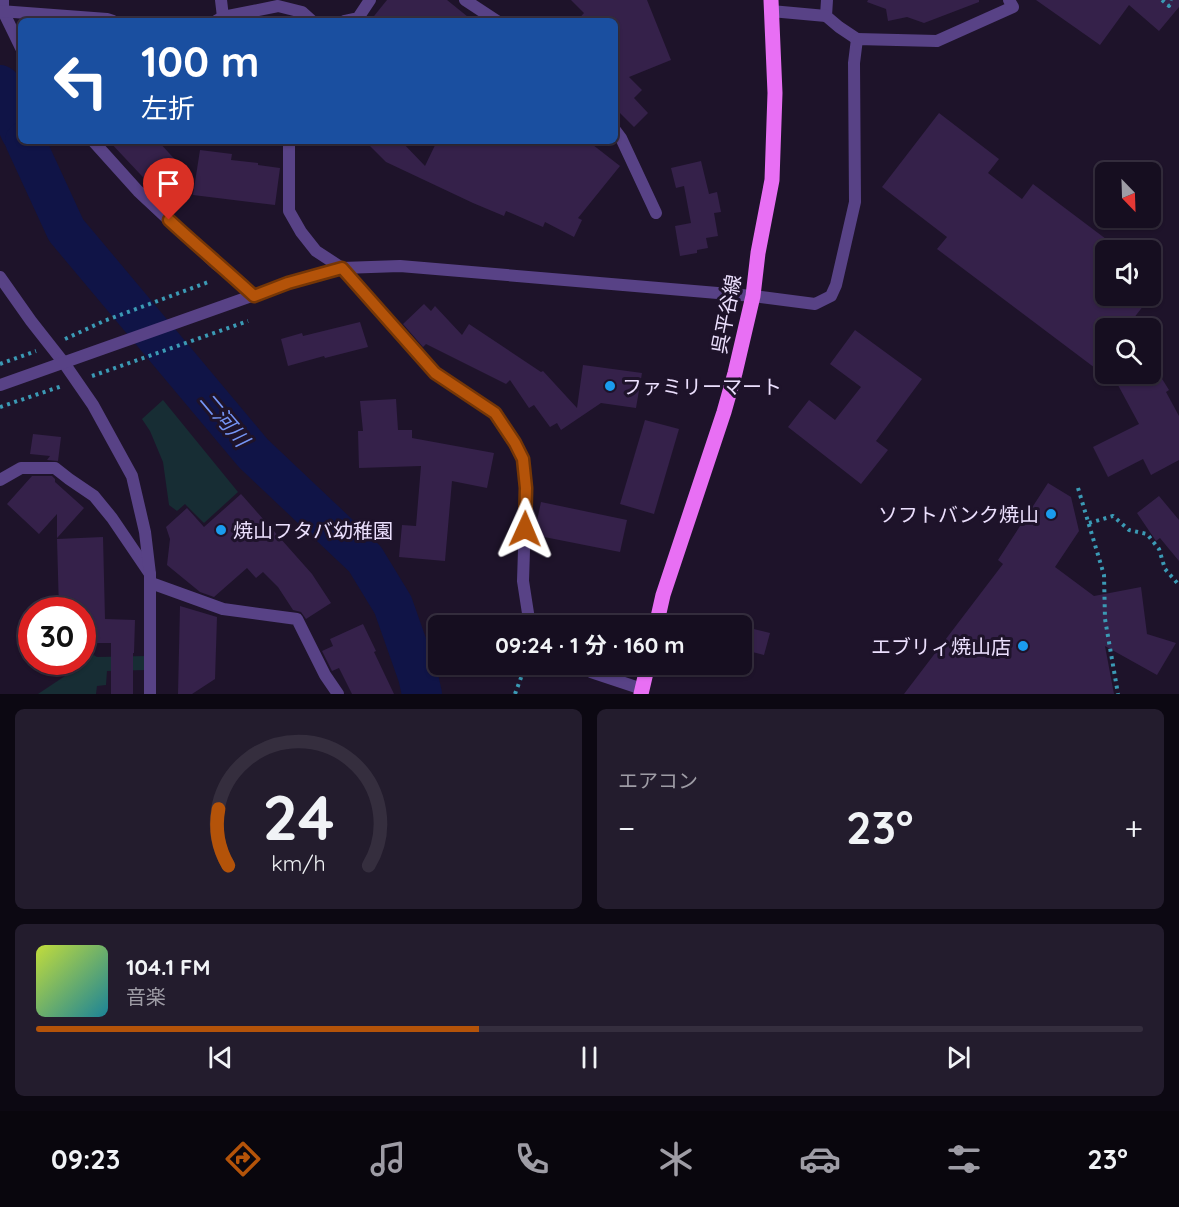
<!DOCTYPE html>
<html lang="ja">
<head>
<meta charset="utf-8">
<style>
  :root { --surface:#160e20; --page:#231c2d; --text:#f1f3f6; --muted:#9e9ca5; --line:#352e3e; --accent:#b45309 }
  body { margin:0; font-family:Quicksand,"Noto Sans JP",sans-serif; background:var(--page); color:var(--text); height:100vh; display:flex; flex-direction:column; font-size:22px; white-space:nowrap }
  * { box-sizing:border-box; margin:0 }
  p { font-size:20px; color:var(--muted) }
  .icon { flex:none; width:33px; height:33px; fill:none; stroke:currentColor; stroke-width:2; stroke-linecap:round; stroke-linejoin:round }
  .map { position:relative; height:694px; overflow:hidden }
  .side { display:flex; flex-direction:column; gap:15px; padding:15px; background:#0c0812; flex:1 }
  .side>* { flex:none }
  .banner { position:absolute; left:18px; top:18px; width:600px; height:126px; border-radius:9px; box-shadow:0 2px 4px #0004,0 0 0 2px var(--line); background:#1a4fa0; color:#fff; overflow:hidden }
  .needle { width:39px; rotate:157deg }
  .controls { position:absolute; left:1095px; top:162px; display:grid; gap:12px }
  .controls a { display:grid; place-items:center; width:66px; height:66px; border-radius:9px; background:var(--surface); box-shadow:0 2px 4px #0004,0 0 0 2px var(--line); font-size:30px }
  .speed { position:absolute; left:18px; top:597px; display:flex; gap:12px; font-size:30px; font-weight:700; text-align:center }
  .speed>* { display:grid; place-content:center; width:78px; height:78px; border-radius:50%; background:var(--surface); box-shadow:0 2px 4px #0004,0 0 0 2px var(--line); line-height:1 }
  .speed .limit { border:9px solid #d22; background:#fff; color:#111 }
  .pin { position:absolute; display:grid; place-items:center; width:51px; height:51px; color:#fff; margin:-62px -26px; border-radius:50% 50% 50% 0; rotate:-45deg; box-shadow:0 0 6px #0007 }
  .pin .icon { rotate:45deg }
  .me { position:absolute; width:66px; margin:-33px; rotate:1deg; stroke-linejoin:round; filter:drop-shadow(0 0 4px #0008) }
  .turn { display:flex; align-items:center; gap:21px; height:126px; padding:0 24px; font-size:27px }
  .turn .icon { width:78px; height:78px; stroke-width:2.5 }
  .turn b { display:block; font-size:42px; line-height:51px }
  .big { font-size:45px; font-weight:700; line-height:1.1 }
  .side .card { flex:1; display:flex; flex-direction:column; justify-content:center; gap:9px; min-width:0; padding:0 21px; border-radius:9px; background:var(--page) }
  .side .dial { align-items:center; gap:0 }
  .dial svg { height:156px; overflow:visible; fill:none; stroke:var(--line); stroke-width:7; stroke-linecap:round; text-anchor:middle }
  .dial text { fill:var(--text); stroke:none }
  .song { display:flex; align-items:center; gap:18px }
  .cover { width:72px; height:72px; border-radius:9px; background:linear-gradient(135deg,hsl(70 70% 55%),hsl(190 70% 35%)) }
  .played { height:6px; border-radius:3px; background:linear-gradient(90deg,var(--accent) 40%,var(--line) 40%) }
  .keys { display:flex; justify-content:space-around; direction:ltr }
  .heat { display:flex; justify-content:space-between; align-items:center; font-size:33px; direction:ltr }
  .side .tiles { flex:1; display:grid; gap:15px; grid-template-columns:1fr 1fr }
  .card:last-child { grid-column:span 2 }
  .trip { position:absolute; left:428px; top:615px; width:324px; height:60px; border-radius:9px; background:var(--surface); box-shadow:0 2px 4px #0004,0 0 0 2px var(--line); font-weight:700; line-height:60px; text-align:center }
  .tab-bar { display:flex; height:96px; justify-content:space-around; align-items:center; background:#09060d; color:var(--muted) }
  .tab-bar .icon { width:42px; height:42px }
  .tab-bar .current { color:var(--accent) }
  .tab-bar b { font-size:27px; color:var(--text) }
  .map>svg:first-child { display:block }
</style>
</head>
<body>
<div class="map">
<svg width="1179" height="694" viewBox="0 0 1179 694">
  <rect width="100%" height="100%" fill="#1e132a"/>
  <g fill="#172d34">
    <polygon points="163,400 238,492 204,523 185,504 177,511 169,505 163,462 150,431 142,419"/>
    <polygon points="83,650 86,650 97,657 147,656 146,670 107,671 106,685 97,686 96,694 38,694 68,674 74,662 82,662"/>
  </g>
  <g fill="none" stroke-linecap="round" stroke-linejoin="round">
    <g stroke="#101447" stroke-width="40">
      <polyline points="0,85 21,133"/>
      <polyline points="25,141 66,230 253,453 365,559 393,605 418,676 422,694"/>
    </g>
  </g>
  <g fill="#35214a">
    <polygon points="387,0 447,0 473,21 370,21"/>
    <polygon points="571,0 647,0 671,60 629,77 642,90 634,98 648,113 634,127 620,113 615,117 615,21 577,21 584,13"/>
    <polygon points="868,0 979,0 979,2 924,23 907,17 888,21 886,9 867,2"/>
    <polygon points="1036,0 1179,0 1179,7 1159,31 1129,5 1100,45"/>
    <polygon points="939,113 999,159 988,173 1022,199 1033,184 1106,239 1106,296 1151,296 1126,328 1106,328 1106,355 1095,368 937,249 947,237 882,187"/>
    <polygon points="109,141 158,141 180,165 155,190"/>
    <polygon points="365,141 401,141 425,166 437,141 588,141 620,166 578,218 582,220 574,237 545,222 543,227 506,211 504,216 473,203 386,162"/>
    <polygon points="200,150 232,154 231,160 258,163 258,165 280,168 275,205 193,195"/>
    <polygon points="701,161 709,194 717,192 721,212 714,213 718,236 706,238 708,248 697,250 697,253 680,256 675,226 691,223 684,186 676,188 671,168"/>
    <polygon points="424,304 431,311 435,306 462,335 469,324 541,372 543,371 577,408 583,365 642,373 636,408 601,403 561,430 557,423 550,427 534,405 529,408 510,380 506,384 426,344 423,347 403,324"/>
    <polygon points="360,322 368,347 325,358 324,356 288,366 281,339 302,333 303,336"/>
    <polygon points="855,330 922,379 876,441 888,450 861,484 788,427 809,400 835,420 861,387 830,364"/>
    <polygon points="1112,374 1159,374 1169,390 1166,392 1179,416 1179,460 1151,475 1143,459 1108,477 1093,447 1139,424"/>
    <polygon points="396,399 398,430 412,430 412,438 494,453 487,488 452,481 445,561 399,557 402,525 416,526 421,466 359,468 358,431 363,431 360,401"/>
    <polygon points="645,420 679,429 654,514 620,504"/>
    <polygon points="33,434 61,437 58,461 47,460 50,456 30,454"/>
    <polygon points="32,476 52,476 55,479 55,482 84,508 57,538 57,514 39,534 7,504"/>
    <polygon points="1048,483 1071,497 1079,531 1055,567 1094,596 1141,587 1147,634 1176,643 1157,675 1105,646 1114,694 904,694 1003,564 998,560"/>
    <polygon points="241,494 312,574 331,603 306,619 301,612 293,610 278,587 263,572 256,578 247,568 214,597 200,592 167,565 170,539 166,527 187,508 204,527"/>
    <polygon points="1159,496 1179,520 1179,561 1160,538 1156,541 1137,513"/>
    <polygon points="541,502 627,520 620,552 534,535"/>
    <polygon points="103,537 105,619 135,620 134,653 133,653 133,694 111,694 111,643 82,643 82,610 59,610 57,539"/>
    <polygon points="180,606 217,617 215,679 192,694 178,694"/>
    <polygon points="363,624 376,651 374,652 394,694 352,694 339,668 332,671 322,651 333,646 330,639"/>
    <polygon points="741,626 770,633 764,655 741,649"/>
  </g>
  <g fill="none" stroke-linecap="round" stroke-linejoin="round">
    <g stroke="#3b9ab5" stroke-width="4" stroke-dasharray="3 4.5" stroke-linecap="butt">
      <polyline points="1162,0 1169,6 1171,0"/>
      <polyline points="65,339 104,321 211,281"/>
      <polyline points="0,364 36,351"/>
      <polyline points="92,376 248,321"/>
      <polyline points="0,407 62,386"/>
      <polyline points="1078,488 1104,575 1105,619 1118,694"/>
      <polyline points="1089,523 1113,516 1129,530 1147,534 1159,549 1165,569 1179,585"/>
      <polyline points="515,694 526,664"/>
    </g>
    <g stroke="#584286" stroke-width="12">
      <polyline points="3,0 3,11 21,48"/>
      <polyline points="221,0 223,17"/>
      <polyline points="465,0 497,21"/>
      <polyline points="827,0 826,16 839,27 857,39"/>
      <polyline points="0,11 107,19 113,21"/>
      <polyline points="771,11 826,16"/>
      <polyline points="216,21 223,17 278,6 302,12 312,21"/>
      <polyline points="344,21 358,18 370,0"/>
      <polyline points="615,130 621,138 656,213"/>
      <polyline points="93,141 138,191 216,264 230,274 254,295"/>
      <polyline points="289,141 289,211 301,232 316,251 342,268 435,373 495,413 515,443 523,459 526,488 523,581 530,626"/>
      <polyline points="753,296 815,304 831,296 836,285 855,202 854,63 857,39 937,41 1013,7 1009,0"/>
      <polyline points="0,480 21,468 55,468 69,479 94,496 112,518 150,574"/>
      <polyline points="151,583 223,609 297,619 325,675 338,694"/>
      <polyline points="575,664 591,672 642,689"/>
    </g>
    <g stroke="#584286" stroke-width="12">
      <polyline points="0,277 31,321 64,363 93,405 132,476 145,532 150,574 150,694"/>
      <polyline points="0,385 288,283 342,268 400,266 753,296"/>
    </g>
    <g stroke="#e86ff4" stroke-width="15">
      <polyline points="656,626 663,595 724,412 735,373 753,296 758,253 772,180 775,93 771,0"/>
      <polyline points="641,694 648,664"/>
    </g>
  </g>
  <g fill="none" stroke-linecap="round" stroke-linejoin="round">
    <g stroke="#753606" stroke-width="15">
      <path id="route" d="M169,220C197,246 226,270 254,296L288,283L342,268L435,373L495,413L515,443L523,459L526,488L525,529"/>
    </g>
    <use href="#route" stroke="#b45309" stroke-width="10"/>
  </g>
  <g fill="#1a9cee" stroke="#1e132a" stroke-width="2">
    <circle cx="610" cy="386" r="6"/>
    <circle cx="1051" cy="514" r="6"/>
    <circle cx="221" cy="530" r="6"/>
    <circle cx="1023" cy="646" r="6"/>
  </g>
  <g text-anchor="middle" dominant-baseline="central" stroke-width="6" stroke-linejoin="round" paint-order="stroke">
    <g font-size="20" fill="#ebdffd" stroke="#1e132a">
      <text transform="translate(726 314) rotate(-79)">呉平谷線</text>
    </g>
    <g font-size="20" fill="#ebdffd" stroke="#1e132a" text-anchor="start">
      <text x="622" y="386">ファミリーマート</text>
      <text x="1039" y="514" text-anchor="end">ソフトバンク焼山</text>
      <text x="233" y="530">焼山フタバ幼稚園</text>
      <text x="1011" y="646" text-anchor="end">エブリィ焼山店</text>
    </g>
    <g font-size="21" font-style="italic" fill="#7595f5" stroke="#1e132a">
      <text transform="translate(225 419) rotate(50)">二河川</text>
    </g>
  </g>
</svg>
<div class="controls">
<a><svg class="needle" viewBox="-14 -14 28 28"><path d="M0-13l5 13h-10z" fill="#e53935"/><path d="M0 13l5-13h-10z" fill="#9e9ca5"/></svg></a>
<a><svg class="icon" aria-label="sound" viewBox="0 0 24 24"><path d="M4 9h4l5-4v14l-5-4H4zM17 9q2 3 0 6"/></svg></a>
<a><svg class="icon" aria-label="search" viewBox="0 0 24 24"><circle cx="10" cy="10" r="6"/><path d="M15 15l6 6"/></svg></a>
</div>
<div class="speed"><div class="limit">30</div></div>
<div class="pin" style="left:169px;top:220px;background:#d93025"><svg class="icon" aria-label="arrive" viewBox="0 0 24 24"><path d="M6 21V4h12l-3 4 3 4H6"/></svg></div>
<svg class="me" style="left:525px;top:529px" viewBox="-20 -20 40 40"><path d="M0-17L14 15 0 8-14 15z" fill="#b45309" stroke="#fff" stroke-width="4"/></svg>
<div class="trip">09:24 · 1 分 · 160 m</div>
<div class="banner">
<div class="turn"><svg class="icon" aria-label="left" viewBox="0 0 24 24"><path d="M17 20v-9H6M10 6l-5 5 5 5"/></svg><div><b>100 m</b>左折</div></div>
</div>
</div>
<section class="side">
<div class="tiles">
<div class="card dial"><svg viewBox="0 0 100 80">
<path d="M14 69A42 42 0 1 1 86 69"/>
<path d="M14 69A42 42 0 0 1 9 40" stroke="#b45309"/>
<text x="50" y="56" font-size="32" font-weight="700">24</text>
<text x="50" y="72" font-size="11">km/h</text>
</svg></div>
<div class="card"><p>エアコン</p>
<div class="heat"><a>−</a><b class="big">23°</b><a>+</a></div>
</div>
<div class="card">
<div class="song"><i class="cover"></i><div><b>104.1 FM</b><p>音楽</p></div></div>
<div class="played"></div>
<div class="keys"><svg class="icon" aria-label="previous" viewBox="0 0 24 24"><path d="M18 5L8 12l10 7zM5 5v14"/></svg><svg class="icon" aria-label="pause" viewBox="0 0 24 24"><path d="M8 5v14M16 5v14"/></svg><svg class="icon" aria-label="next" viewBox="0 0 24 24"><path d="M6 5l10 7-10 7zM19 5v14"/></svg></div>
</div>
</div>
</section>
<nav class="tab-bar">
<b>09:23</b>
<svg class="icon current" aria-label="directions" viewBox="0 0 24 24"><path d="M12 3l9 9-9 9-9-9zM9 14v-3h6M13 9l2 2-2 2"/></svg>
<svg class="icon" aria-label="music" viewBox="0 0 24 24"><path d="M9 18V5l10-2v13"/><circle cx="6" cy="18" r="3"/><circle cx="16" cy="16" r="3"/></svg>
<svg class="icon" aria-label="phone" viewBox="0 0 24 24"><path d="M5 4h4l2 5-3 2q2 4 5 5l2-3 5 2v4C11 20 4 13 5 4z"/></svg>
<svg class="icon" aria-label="climate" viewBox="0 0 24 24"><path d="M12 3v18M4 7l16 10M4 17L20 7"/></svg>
<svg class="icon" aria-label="car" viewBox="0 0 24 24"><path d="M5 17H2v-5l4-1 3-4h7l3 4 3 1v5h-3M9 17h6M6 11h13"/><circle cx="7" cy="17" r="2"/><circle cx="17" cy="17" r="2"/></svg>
<svg class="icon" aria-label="filters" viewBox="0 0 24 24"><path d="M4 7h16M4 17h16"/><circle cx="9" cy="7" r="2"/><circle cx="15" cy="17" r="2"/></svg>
<b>23°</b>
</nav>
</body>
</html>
